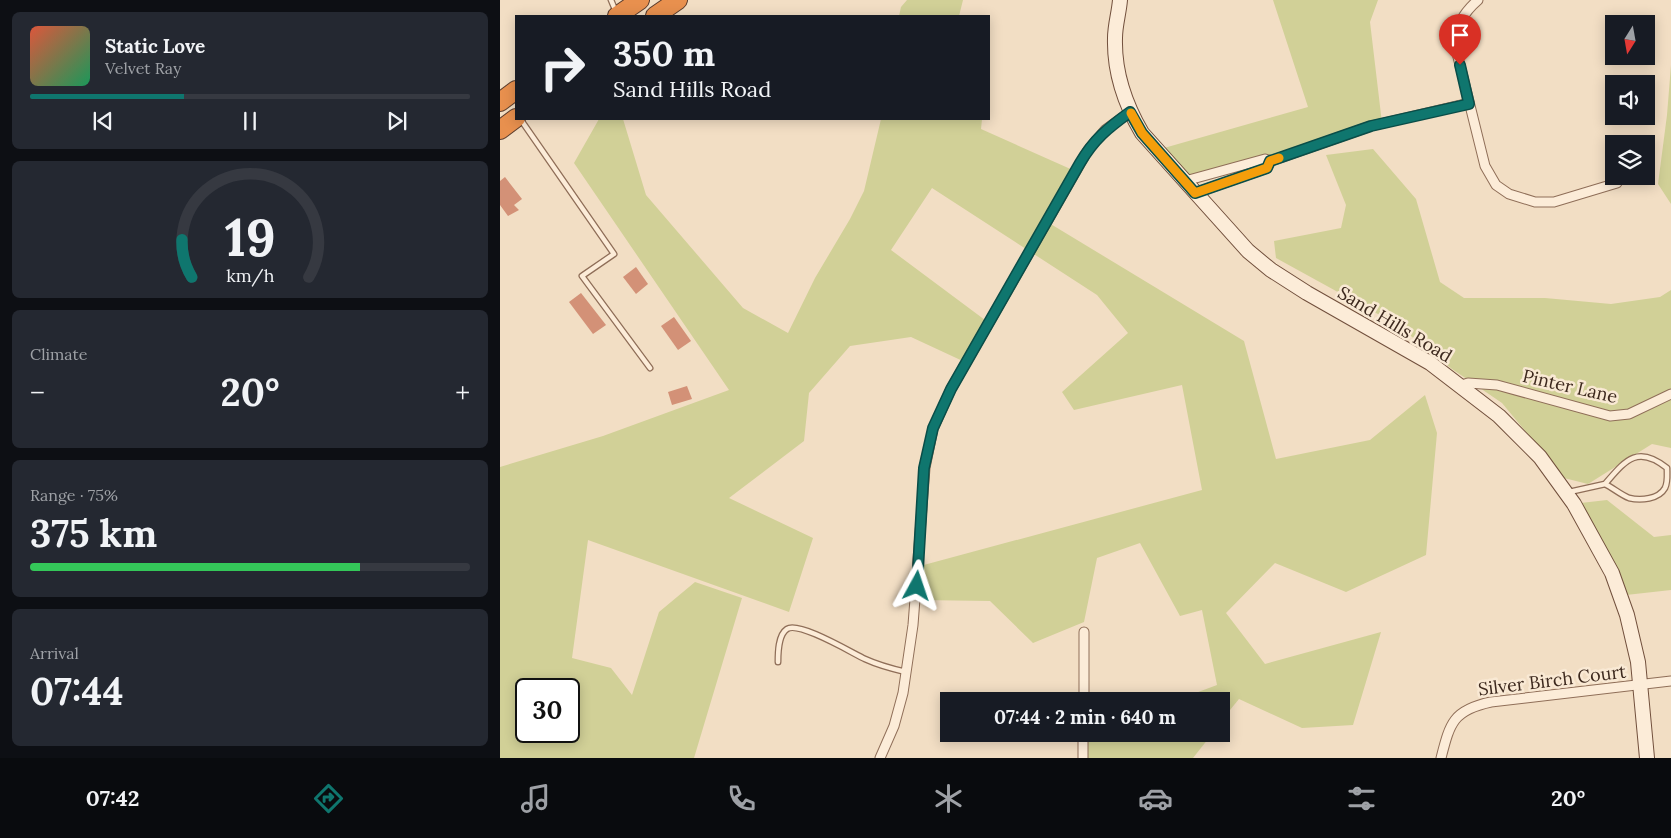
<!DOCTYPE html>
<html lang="en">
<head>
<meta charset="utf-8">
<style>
  :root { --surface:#171b24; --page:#242831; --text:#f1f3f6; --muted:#9ea1a6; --line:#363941; --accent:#0f766e }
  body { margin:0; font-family:Lora,serif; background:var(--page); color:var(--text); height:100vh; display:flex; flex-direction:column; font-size:19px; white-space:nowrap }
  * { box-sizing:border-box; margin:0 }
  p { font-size:16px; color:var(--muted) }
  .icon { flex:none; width:28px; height:28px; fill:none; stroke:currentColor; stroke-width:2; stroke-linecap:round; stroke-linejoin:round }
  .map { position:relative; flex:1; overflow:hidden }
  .details { display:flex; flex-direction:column; gap:12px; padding:12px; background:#0d0f14; width:500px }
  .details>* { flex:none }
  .banner { position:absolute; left:15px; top:15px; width:475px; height:105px; border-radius:0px; box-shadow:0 2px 12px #0003; background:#171b24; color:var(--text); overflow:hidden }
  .needle { width:32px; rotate:191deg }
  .controls { position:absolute; left:1105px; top:15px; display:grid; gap:10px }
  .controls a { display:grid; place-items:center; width:50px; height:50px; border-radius:0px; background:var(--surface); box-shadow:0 2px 12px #0003; font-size:25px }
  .speed { position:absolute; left:15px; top:678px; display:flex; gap:10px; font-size:25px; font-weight:700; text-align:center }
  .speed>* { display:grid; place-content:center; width:65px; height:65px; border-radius:50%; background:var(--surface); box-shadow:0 2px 12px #0003; line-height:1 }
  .speed .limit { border:2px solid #111; border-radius:8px; background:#fff; color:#111 }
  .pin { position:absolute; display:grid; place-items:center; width:42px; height:42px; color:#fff; margin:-51px -21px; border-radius:50% 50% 50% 0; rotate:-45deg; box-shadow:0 0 5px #0007 }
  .pin .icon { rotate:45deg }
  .me { position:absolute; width:55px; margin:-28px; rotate:5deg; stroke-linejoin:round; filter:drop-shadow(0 0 4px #0008) }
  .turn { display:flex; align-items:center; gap:18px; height:105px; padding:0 15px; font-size:22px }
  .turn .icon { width:65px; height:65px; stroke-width:2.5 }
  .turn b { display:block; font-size:35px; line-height:42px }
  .big { font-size:38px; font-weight:700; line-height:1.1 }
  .details .card { flex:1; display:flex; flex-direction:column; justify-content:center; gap:8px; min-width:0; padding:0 18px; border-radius:8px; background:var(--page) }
  .details .dial { align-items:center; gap:0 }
  .dial svg { height:130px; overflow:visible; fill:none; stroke:var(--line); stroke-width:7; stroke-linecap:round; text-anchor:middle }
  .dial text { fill:var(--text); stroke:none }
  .song { display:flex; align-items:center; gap:15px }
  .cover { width:60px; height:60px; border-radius:8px; background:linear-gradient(135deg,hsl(10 70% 55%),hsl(150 70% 35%)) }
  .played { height:5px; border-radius:2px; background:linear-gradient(90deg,var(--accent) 35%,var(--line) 35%) }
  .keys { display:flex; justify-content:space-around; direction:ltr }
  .heat { display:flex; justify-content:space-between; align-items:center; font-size:28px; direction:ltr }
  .charge { height:8px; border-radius:4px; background:linear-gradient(90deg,#34c759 75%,var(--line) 0) }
  .trip { position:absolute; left:440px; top:692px; width:290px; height:50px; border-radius:0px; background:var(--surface); box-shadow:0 2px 12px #0003; font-weight:700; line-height:50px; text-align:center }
  .dock { display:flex; height:80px; justify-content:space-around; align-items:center; background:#090b0e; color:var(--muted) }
  .dock .icon { width:35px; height:35px }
  .dock .selected { color:var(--accent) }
  .dock b { font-size:22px; color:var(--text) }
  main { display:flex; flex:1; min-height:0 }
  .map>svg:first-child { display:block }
</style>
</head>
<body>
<main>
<section class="details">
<div class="card">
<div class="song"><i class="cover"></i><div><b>Static Love</b><p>Velvet Ray</p></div></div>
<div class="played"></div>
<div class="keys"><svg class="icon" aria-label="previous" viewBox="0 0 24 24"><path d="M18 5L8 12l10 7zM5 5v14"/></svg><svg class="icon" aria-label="pause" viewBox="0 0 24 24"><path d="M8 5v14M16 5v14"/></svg><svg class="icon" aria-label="next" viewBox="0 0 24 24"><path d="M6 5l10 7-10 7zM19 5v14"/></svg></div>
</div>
<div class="card dial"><svg viewBox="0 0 100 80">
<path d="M14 69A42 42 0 1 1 86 69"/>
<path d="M14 69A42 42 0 0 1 8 46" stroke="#0f766e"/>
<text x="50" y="56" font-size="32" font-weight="700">19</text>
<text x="50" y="72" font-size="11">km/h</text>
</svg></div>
<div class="card"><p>Climate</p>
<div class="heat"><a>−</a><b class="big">20°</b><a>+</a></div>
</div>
<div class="card"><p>Range · 75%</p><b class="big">375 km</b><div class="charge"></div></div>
<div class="card"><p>Arrival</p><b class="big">07:44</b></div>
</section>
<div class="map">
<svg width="1171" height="758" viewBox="0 0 1171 758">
  <rect width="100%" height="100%" fill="#f2dec4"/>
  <g fill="#d1d097" fill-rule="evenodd">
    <polygon points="407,0 463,0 459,16 399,16 401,7"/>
    <polygon points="773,0 878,0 870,22 882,123 683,182 657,150 808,107"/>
    <polygon points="1171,65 1171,204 1158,184 1167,115"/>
    <path d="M99,119H123L146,195L243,308L288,333L315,278L350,219L364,191L381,119H482L481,129L575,171L549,223L744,341L776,459L870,440L925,395L937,433L926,555L846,592L775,563L726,613L765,664L881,632L853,725L802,728L739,699L721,721V701H674L717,685L702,610L680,616L640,543L597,558L584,622L533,643L490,601L419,600L420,566L702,490L682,385L574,410L562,392L628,333L597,295L432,188L391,250L489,323L467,363L411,337L350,346L309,393L304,441L229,498L313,538L289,612L88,540L72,658L111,668L132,695L159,612L195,582L242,598L194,758H0V467L103,436L229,390L74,163ZM26,689H69V731H26Z"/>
    <polygon points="873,149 916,199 940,282 964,298 1045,298 1111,304 1160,297 1171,290 1171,448 1152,444 1088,484 1064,478 1002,403 952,369 896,324 776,258 774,241 841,228 846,205 826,155"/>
    <polygon points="1107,500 1154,537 1171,535 1171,590 1117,596 1072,504"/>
    <polygon points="589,734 712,734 693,758 583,758 585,735"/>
  </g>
  <g fill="#d39177">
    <polygon points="5,177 22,199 14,205 19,210 8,216 0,205 0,181"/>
    <polygon points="136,267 148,284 136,294 123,277"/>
    <polygon points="81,293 106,325 93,334 69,302"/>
    <polygon points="174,317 191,341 178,350 161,326"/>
    <polygon points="187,386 192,399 172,405 168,392"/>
  </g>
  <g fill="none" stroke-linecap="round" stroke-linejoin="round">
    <g stroke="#8f6e58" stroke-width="7">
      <g id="lane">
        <polyline points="111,0 116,12"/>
        <polyline points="21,120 114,254 82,276 150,368"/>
        <path d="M1069,492L1105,484C1113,488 1121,495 1129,498C1141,501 1159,499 1165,488C1168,482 1167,475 1167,468C1137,444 1125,461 1105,484"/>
        <path d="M278,662C278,653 278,635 287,629C299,621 352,653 365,659C378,665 393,669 406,672"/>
      </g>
    </g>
    <g stroke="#8f6e58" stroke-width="11">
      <g id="street">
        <path d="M978,0C963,13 956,26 955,45L985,166L996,185L1009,194L1035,202H1054L1117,183"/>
        <polyline points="685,181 765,159 771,161 871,126 969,103"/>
        <polyline points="695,193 767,168 771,161"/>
        <polyline points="958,386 968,383 997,385 1110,416 1129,414 1171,394"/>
        <polyline points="584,701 584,632"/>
        <polyline points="380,758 394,726 403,693 413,625 425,468 433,429 451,389 588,150 605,130 630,112"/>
        <polyline points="583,758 583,734"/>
        <path d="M941,758C950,723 953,710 991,702L1171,681"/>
      </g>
    </g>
    <g stroke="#714f3c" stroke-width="16">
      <path id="secondary" d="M620,0C619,13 615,25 615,38C614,73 625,104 642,133L748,251L771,270L807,293L930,363L999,416L1040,457L1074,504L1112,573L1127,615L1138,662L1147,758"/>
    </g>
    <g stroke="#5c3d2d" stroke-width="20">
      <g id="highway">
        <polyline points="117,16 140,0"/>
        <polyline points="155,16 178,0"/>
        <polyline points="0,102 16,90"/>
        <polyline points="0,130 16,118"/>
      </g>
    </g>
    <use href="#lane" stroke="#fcecd8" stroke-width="4.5"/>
    <use href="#street" stroke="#fcecd8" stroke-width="9"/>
    <use href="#secondary" stroke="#fcecd8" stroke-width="14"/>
    <use href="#highway" stroke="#e8904e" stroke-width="18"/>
  </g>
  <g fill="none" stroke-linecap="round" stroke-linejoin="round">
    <g stroke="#0a4d48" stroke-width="12">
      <path id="route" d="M417,586L424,468L433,428L451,389L580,163C594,139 608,128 630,112L642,133L695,193L767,168L770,161L871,126L969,104L960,65"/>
    </g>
    <use href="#route" stroke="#0f766e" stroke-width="9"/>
    <polyline stroke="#f59e0b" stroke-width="9" points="631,113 642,133 695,193 767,168 770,161 779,158"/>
  </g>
  <g text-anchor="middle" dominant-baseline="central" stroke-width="5" stroke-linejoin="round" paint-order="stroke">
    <g font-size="18" fill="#3d291e" stroke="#f9e9d4">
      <text transform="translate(895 324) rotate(31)">Sand Hills Road</text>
      <text transform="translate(1070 386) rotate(13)">Pinter Lane</text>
      <text transform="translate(1052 680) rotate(-7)">Silver Birch Court</text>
    </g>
  </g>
</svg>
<div class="controls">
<a><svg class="needle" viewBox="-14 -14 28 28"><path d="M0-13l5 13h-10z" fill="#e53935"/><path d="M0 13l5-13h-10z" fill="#9ea1a6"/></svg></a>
<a><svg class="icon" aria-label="sound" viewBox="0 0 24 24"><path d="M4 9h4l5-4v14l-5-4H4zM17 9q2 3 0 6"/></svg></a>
<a><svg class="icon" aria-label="layers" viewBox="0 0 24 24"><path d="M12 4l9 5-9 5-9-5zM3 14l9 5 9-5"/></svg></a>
</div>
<div class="speed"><div class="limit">30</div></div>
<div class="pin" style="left:960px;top:65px;background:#d93025"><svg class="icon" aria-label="arrive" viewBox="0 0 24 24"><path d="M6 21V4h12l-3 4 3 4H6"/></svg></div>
<svg class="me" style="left:417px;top:586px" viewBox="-20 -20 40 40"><path d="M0-17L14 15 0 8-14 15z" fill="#0f766e" stroke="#fff" stroke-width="4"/></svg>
<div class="trip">07:44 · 2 min · 640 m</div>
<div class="banner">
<div class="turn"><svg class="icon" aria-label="right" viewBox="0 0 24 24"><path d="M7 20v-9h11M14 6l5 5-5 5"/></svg><div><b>350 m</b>Sand Hills Road</div></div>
</div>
</div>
</main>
<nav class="dock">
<b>07:42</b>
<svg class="icon selected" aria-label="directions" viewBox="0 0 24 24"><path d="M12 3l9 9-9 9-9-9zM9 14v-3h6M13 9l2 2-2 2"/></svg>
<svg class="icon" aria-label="music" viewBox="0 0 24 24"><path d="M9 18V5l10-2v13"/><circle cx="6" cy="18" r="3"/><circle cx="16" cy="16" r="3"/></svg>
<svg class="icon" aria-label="phone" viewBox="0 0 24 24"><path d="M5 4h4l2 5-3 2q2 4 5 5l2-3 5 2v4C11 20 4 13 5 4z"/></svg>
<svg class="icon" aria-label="climate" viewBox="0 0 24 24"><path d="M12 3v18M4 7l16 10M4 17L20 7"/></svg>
<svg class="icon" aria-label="car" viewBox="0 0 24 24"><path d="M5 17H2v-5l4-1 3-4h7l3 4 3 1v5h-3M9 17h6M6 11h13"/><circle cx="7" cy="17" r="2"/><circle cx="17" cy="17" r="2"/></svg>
<svg class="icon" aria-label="filters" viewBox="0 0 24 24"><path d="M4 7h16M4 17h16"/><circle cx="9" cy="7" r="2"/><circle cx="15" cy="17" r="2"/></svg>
<b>20°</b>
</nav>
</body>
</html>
